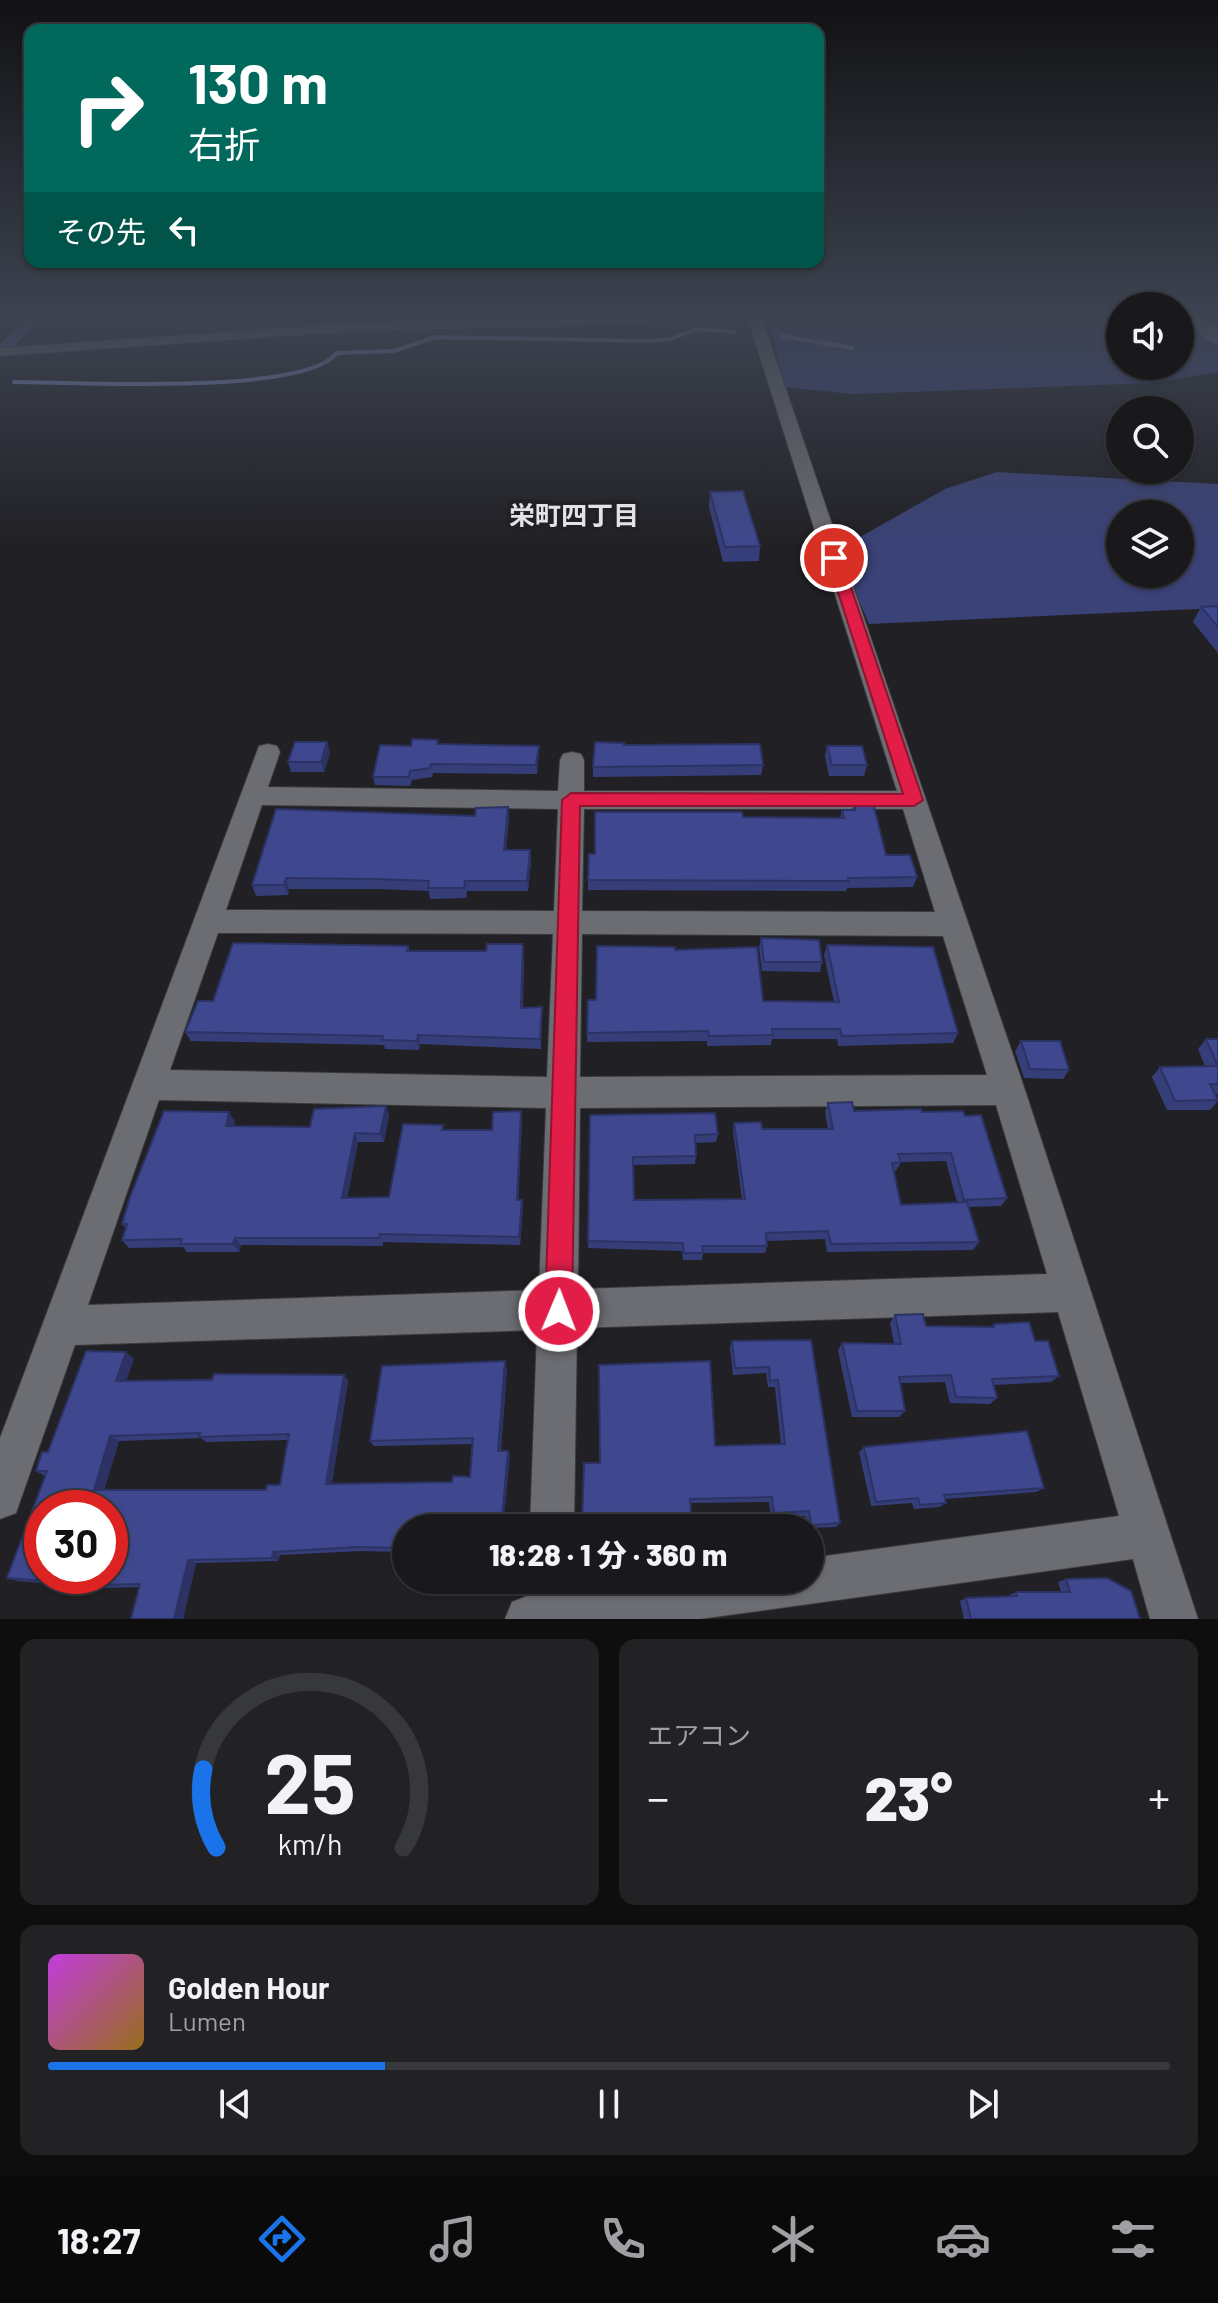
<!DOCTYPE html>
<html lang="ja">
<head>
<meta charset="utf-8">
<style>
  :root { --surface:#19191c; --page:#222225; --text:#f1f3f6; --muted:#9fa0a3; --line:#37383b; --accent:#1a73e8 }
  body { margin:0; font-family:Barlow,"Noto Sans JP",sans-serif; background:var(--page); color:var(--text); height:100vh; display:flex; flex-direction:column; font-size:30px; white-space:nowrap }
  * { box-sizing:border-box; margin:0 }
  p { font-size:26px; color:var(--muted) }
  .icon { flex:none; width:44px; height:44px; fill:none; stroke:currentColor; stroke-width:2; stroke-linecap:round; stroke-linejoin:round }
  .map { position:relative; height:1619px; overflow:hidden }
  .sheet { display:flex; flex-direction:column; gap:20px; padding:20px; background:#0e0e0f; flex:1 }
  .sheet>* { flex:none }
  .banner { position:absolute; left:24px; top:24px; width:800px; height:244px; border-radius:16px; box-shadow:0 2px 6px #0004,0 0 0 2px var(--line); background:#00695c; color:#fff; overflow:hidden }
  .tools { position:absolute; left:1106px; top:292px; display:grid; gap:16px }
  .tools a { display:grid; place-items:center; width:88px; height:88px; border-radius:50%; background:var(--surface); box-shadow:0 2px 6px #0004,0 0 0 2px var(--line); font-size:40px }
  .speed { position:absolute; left:24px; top:1490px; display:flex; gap:16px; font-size:40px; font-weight:700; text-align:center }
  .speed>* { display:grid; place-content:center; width:104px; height:104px; border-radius:50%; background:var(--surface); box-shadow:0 2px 6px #0004,0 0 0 2px var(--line); line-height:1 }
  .speed .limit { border:12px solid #d22; background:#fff; color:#111 }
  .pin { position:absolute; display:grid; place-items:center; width:68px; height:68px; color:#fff; margin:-34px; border:4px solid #fff; border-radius:50%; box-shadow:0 2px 8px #0007 }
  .me { position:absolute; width:88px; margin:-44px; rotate:1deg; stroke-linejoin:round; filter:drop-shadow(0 0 6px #0008) }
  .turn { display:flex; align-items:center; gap:28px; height:168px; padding:0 32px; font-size:36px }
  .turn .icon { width:104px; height:104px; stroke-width:2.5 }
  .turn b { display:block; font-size:56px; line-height:68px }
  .then { display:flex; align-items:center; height:76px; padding:0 32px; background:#0003; gap:16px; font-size:30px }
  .big { font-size:60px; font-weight:800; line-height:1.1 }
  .sheet .tile { flex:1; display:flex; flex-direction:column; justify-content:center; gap:12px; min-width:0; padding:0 28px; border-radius:16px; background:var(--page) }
  .sheet .dial { align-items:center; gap:0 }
  .dial svg { height:208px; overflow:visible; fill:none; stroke:var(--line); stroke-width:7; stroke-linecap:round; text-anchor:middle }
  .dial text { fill:var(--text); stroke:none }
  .song { display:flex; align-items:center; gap:24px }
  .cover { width:96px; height:96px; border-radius:12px; background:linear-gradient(135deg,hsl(290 70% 55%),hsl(40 70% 35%)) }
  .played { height:8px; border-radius:4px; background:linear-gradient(90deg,var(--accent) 30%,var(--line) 30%) }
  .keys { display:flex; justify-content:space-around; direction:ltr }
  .heat { display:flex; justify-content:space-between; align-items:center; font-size:44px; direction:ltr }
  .sheet .tiles { flex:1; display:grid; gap:20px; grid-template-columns:1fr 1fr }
  .tile:last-child { grid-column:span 2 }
  .trip { position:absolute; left:392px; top:1514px; width:432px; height:80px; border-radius:40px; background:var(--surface); box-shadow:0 2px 6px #0004,0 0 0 2px var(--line); font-weight:800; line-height:80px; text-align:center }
  .tabs { display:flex; height:128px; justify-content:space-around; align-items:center; background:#0a0a0b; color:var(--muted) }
  .tabs .icon { width:56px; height:56px }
  .tabs .current { color:var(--accent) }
  .tabs b { font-size:36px; color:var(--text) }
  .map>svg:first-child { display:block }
</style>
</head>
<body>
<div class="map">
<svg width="1218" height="1619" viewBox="0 0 1218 1619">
  <rect width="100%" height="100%" fill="#212125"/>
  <g fill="#3a4277" fill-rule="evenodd">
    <polygon points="769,319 1120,319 1120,366 1180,366 1180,319 1218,319 1218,372 1151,383 853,394 784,387"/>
    <path d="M997,472L1218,484V608L869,624L837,550L945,489ZM1120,514H1180V574H1120Z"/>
  </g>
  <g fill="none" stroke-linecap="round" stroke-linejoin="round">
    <g stroke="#7f87bb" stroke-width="4">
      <polyline points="782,336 852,348"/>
      <path d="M14,382C74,382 303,396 337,353L394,351L435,337L649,341L671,339L696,329L735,332"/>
    </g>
    <polygon fill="#5560a9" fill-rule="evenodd" points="26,319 41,319 8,352 0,352 0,344"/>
    <g stroke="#3a3b3d" stroke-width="2">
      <g id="minor">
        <polygon points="504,319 654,319 647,323 355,331 0,356 0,348 355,323"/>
        <path d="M748,319H762L1025,1090L1198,1619H1150L1133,1559L700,1619H505L512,1602L527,1596L528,1580H574V1589L644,1580H810V1558L1119,1516L1058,1312L577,1328L574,1528H530L537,1330L75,1345L16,1513L0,1519V1438L259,746L268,744L277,746L280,752L268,787L558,791L560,760L563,754L572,752L581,754L584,760V791H897ZM262,805L558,809L554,911L226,910ZM584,809H903L935,912L582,911ZM218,933L553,934L547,1077L170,1070ZM582,934L943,936L987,1075L580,1077ZM159,1100L546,1108L539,1290L88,1305ZM996,1105L1047,1274L578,1289L580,1108Z"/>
      </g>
    </g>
    <g stroke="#3a3b3d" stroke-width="2">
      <polygon id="major" points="1183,319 1203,319 1218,330 1218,344 1212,343"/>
    </g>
    <use href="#minor" fill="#6c6d72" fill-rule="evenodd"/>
    <use href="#major" fill="#777fa5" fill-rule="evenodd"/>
  </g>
  <g fill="#363e7a" fill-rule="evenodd">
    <polygon points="710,492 760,546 759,561 723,562 709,507"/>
    <polygon points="1218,606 1218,653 1193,622 1201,607"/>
    <polygon points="438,740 439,744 539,755 537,774 433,773 432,777 412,780 410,786 375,785 373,777 411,746"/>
    <polygon points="327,742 330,753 324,772 291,772 288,762"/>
    <polygon points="624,745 763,765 761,775 593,777 593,767"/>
    <polygon points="827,746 867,765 864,776 829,776 825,756"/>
    <polygon points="854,802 886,855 917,877 913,887 847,888 846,891 588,890 588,880 595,854 743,817 840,818 842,810 852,810"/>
    <polygon points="508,807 509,818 506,850 530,850 531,861 528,891 467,891 466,898 430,899 429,891 378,889 289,889 288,895 256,896 252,885 475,816"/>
    <polygon points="761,938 822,962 820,972 762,971 759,948"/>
    <polygon points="523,944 524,953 523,1008 542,1017 541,1049 420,1044 419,1050 385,1049 384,1045 191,1041 185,1032 213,1001 408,946 409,951 486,951"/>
    <polygon points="827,945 958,1033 953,1043 838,1046 837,1039 772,1039 771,1045 707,1046 707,1041 587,1042 587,1033 596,1000 675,950 763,1001 834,1002 824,955"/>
    <polygon points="1206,1039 1218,1039 1218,1094 1215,1094 1218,1101 1210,1110 1167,1110 1152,1077 1160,1067 1205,1066 1198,1049"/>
    <polygon points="1021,1041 1069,1070 1063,1079 1024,1078 1015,1051"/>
    <path d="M828,1103L854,1111L922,1112L965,1116L1007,1198L1001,1206L969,1207L979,1242L973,1250L827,1252L825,1239L767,1241V1246L765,1253H703L702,1260H683L682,1251L588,1248L590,1115L718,1134L716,1142L695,1143L696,1156L695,1164L633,1165L634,1200L742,1199L733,1131L734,1123L762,1129H828L825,1112ZM946,1161L957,1202L901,1205L894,1171H896L901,1162Z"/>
    <polygon points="521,1111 522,1120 518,1200 522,1200 523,1208 520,1245 383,1242 383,1246 241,1245 239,1252 187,1252 183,1247 129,1248 122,1240 126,1228 122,1224 235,1121 234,1126 310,1127 389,1115 384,1142 358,1142 347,1197 389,1197 444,1130 492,1130"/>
    <polygon points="895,1315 926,1326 991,1327 994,1324 1035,1341 1059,1376 1051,1382 994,1385 997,1398 990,1404 950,1403 945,1382 900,1383 905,1411 899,1417 852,1417 838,1350 842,1343 894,1344 890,1323"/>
    <polygon points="811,1340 840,1523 836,1527 807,1528 805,1516 771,1517 769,1502 690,1503 600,1463 715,1446 781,1444 775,1387 768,1387 766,1373 733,1375 730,1347 732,1341"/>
    <path d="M134,1359L126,1381L344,1375L348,1381L332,1483L452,1482L470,1477L473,1444L374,1446L370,1441L507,1368L501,1451H508L510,1456L406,1528V1552L361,1551L280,1555L278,1561L196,1563L183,1619H131L139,1587L65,1589L54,1586L55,1584L18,1581L7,1578L45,1476L36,1471L48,1452ZM201,1438L206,1442L288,1440L280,1485L266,1490H104L119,1441Z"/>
    <polygon points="864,1447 1044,1488 1036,1492 945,1499 946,1503 939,1507 914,1509 912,1503 871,1506 859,1452"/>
    <polygon points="1066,1579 1140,1619 964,1619 960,1601 966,1598 1009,1596 1009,1595 1016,1592 1061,1592 1058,1582"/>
  </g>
  <g fill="#2c3263">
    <polygon points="327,742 330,753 324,772 321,762"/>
    <polygon points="539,746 539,755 537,774 536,765"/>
    <polygon points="508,807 509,818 505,861 504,850"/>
    <polygon points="530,850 531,861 528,891 527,881"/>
    <polygon points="286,878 289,889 288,895 284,885"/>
    <polygon points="523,944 524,953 522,1017 521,1008"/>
    <polygon points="542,1007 542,1017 541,1049 540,1039"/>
    <polygon points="418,1035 420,1044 419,1050 417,1041"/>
    <polygon points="386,1106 389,1115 384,1142 380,1134"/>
    <polygon points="521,1111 522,1120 518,1208 517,1200"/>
    <polygon points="229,1112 235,1121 231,1135 226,1126"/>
    <polygon points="355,1133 358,1142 346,1206 342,1198"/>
    <polygon points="522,1200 523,1208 520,1245 519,1237"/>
    <polygon points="235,1238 241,1245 239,1252 233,1244"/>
    <polygon points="126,1352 134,1359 124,1387 116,1381"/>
    <polygon points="505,1361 507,1368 500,1456 498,1451"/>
    <polygon points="344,1375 348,1381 331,1488 326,1484"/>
    <polygon points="110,1436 119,1441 103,1494 94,1490"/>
    <polygon points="508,1451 510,1456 503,1528 501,1528"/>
    <polygon points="273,1552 280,1555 278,1561 272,1558"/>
    <polygon points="188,1560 196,1563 183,1619 174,1619"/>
  </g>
  <g fill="#3f488e" stroke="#2c3263" stroke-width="2" fill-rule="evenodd">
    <polygon points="743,491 760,546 725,547 710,492"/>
    <polygon points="1218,606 1218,627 1201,607"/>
    <polygon points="412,739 438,740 437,744 539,746 536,765 431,764 430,768 410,771 409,777 373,777 380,745 411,746"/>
    <polygon points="295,742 327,742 321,762 288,762"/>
    <polygon points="595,742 624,743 624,745 760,744 763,765 593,767"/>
    <polygon points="827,746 862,746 867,765 832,765"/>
    <polygon points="854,802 873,803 886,855 910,855 917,877 848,878 849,881 588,880 589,854 595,854 595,812 742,812 743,817 844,818 842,810 855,810"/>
    <polygon points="508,807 504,850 530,850 527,881 465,881 464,888 428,888 429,881 375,879 286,878 284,885 252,885 276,809 475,816 476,808"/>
    <polygon points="761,938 819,940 822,962 764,962"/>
    <polygon points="233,943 408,946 407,951 486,951 487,944 523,944 521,1008 542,1007 540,1039 418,1035 417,1041 382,1040 383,1036 185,1032 198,1001 213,1001"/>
    <polygon points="827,945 933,947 958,1033 842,1036 840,1029 772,1029 773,1035 709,1036 708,1031 587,1033 588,1000 596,1000 597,946 675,947 675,950 757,947 763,1001 839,1002"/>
    <polygon points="1206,1039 1218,1039 1218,1066"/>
    <polygon points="1021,1041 1060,1041 1069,1070 1030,1069"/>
    <polygon points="1218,1066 1218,1084 1210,1084 1218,1100 1175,1101 1160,1067"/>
    <polygon points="852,1102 854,1111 921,1109 922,1112 963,1111 965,1116 981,1115 1007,1198 964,1200 951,1153 898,1154 901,1162 892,1163 901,1205 967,1202 979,1242 831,1244 828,1231 766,1233 767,1246 702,1246 703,1253 684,1253 683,1243 588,1241 590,1115 715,1113 718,1134 695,1135 696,1156 633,1157 634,1200 745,1199 734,1123 761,1122 762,1129 833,1129 828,1103"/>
    <polygon points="386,1106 380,1134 355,1133 342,1198 389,1197 403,1124 443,1125 442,1130 492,1130 493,1112 521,1111 517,1200 522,1200 519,1237 380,1234 379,1238 235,1238 233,1244 180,1244 182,1239 122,1240 127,1224 122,1224 130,1197 164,1111 229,1112 226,1126 310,1127 314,1109"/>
    <polygon points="923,1314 926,1326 994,1327 994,1324 1029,1322 1035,1341 1048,1341 1059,1376 992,1379 997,1398 956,1397 951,1375 899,1377 905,1411 857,1411 842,1343 901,1344 895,1315"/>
    <polygon points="811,1340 840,1523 811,1525 809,1511 774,1513 772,1497 690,1499 692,1528 582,1527 584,1463 600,1463 599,1365 710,1361 715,1446 785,1444 778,1380 770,1381 769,1367 735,1368 732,1341"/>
    <path d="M86,1351L126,1352L116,1381L212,1380L214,1374L344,1375L326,1484L452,1482L453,1476L470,1477L473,1438L370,1441L382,1366L505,1361L498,1451H508L501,1528H406V1548L356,1547L273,1552L272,1558L188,1560L174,1619H131L140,1584L54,1586L56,1582L7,1578L47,1471H36L42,1452H48ZM200,1433L199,1437L289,1434L280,1485H267L266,1490H94L110,1436ZM42,1508H110V1576H42Z"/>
    <polygon points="1027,1431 1044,1488 944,1495 946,1503 920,1505 918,1498 876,1502 864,1447"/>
    <polygon points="1107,1578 1131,1591 1140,1619 971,1619 966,1598 1017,1596 1016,1592 1070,1592 1066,1579"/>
  </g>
  <linearGradient id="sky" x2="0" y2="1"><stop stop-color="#121214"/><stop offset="0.58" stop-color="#3d4351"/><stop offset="1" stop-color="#3d4351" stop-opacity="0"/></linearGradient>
  <rect width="1218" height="546" fill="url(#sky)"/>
  <polygon fill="#e11d48" stroke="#92132f" stroke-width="2" points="829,556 841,558 923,800 914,806 580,806 572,1311 568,1321 559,1325 549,1321 545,1311 562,800 571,793 903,794 827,558"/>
  <g text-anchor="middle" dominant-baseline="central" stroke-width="8" stroke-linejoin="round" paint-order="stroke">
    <g font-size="26" font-weight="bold" fill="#e2e3e5" stroke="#212125">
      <text x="574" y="514">栄町四丁目</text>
    </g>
  </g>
</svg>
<div class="tools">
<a><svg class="icon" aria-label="sound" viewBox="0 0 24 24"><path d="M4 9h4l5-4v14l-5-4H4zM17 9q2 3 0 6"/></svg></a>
<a><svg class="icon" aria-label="search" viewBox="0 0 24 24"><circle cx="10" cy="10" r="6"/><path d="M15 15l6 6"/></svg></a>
<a><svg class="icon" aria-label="layers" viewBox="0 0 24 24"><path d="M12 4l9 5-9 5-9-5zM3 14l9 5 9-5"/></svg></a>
</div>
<div class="speed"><div class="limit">30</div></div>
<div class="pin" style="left:834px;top:558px;background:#d93025"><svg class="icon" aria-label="arrive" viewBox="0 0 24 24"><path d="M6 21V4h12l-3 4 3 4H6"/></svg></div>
<svg class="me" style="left:559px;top:1311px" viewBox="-20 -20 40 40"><circle r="17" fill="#e11d48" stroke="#fff" stroke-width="3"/><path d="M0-11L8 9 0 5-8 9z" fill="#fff"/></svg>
<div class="trip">18:28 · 1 分 · 360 m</div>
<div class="banner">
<div class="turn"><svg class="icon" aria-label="right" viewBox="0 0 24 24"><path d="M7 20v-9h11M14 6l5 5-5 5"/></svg><div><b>130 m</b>右折</div></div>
<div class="then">その先<svg class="icon" aria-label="left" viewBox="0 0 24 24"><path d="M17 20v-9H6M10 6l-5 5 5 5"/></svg></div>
</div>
</div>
<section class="sheet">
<div class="tiles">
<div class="tile dial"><svg viewBox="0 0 100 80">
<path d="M14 69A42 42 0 1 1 86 69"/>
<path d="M14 69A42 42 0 0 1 9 39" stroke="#1a73e8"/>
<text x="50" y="56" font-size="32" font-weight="700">25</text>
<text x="50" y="72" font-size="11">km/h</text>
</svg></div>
<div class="tile"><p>エアコン</p>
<div class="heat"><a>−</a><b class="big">23°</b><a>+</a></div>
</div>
<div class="tile">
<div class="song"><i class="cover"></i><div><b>Golden Hour</b><p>Lumen</p></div></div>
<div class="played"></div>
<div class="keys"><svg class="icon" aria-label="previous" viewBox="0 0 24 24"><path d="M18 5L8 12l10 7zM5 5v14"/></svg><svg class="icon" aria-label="pause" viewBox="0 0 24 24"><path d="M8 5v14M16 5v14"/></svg><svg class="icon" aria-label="next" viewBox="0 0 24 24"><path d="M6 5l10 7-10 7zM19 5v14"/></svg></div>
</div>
</div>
</section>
<nav class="tabs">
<b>18:27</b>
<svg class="icon current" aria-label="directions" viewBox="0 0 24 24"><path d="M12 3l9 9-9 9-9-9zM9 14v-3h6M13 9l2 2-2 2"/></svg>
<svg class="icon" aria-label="music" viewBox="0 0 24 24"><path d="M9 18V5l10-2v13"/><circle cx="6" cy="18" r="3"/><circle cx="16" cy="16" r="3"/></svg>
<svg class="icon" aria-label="phone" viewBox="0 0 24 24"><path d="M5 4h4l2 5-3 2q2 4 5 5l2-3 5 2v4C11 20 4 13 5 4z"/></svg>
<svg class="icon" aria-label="climate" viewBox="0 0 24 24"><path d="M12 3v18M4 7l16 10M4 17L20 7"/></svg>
<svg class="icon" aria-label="car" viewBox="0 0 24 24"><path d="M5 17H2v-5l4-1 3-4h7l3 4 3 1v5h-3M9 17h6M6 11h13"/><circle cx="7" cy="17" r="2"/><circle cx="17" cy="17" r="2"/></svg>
<svg class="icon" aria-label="filters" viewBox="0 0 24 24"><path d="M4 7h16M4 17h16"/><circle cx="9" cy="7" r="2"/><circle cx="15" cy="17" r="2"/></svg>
</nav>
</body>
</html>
